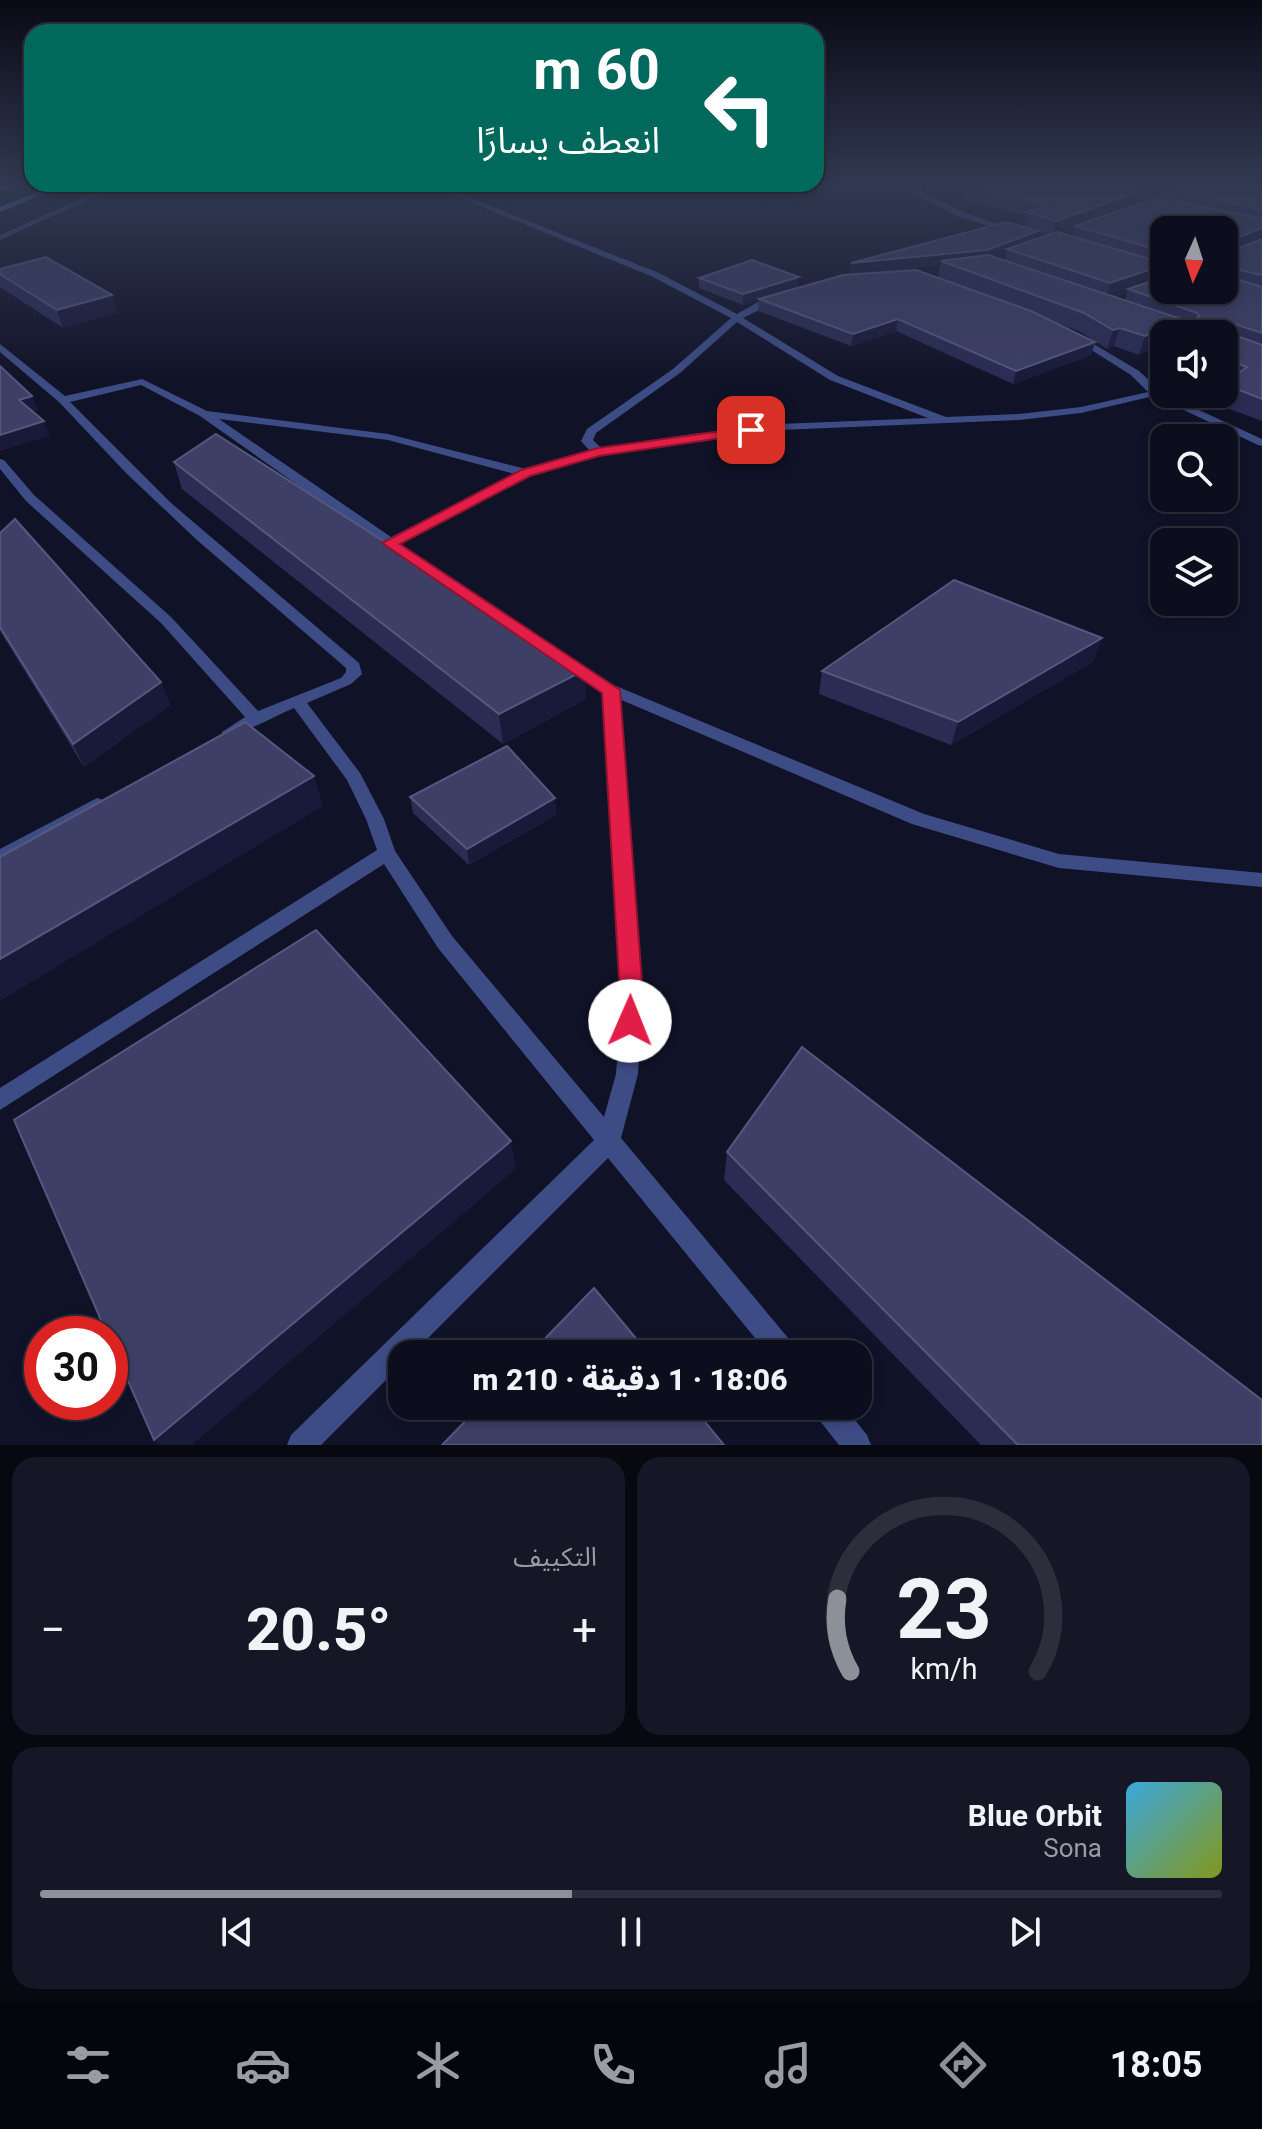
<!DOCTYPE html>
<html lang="ar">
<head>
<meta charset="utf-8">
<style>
  :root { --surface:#0c0e1d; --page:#151726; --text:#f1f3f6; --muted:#9a9ca4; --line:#2c2e3b; --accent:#8c9099 }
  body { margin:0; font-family:Roboto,"Noto Sans Arabic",sans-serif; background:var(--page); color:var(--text); direction:rtl; height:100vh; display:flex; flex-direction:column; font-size:30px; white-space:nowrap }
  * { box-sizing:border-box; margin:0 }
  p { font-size:26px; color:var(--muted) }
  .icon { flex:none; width:44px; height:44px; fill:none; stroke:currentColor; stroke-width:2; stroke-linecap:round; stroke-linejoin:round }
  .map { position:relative; height:1445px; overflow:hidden; direction:ltr }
  .sheet { display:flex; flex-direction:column; gap:12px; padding:12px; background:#070810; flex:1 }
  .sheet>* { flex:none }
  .hud { position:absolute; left:24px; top:24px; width:800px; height:168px; border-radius:24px; box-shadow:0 4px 12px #0003,0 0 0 2px var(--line); direction:rtl; background:#00695c; color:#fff; overflow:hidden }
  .needle { width:52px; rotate:183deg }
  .tools { position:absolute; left:1150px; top:216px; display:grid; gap:16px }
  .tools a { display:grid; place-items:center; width:88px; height:88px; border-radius:16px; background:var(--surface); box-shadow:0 4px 12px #0003,0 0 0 2px var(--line); font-size:40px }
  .speed { position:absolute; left:24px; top:1316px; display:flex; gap:16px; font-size:40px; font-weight:700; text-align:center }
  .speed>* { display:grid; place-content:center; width:104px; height:104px; border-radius:50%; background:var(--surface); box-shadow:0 4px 12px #0003,0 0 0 2px var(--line); line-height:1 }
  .speed .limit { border:12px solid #d22; background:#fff; color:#111 }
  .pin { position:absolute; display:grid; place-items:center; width:68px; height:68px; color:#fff; margin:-34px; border-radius:16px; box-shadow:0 4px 12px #0006 }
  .me { position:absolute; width:88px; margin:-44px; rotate:1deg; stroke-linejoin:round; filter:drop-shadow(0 0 6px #0008) }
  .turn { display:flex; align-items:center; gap:28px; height:168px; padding:0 32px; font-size:36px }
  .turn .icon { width:104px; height:104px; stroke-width:2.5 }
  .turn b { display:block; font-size:56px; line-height:68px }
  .big { font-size:60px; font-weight:800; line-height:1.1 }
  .sheet .card { flex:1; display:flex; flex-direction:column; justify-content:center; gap:12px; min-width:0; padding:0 28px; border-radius:24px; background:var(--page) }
  .sheet .dial { align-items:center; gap:0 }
  .dial svg { height:208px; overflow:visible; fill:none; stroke:var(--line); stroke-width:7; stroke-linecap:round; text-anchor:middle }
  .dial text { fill:var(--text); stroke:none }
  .song { display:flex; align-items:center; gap:24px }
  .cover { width:96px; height:96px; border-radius:12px; background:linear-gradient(135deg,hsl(200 70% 55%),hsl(70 70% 35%)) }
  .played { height:8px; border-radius:4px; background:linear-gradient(90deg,var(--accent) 45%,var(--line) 45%) }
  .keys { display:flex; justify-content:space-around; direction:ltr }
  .heat { display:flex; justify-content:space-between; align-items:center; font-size:44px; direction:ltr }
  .sheet .tiles { flex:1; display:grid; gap:12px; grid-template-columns:1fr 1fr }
  .card:last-child { grid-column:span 2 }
  .trip { position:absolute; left:388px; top:1340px; width:484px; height:80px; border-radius:24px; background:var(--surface); box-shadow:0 4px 12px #0003,0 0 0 2px var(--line); font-weight:800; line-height:80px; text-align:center; direction:rtl }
  .menu { display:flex; height:128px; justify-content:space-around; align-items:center; background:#05060c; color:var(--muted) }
  .menu .icon { width:56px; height:56px }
  .menu .selected { color:var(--accent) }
  .menu b { font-size:36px; color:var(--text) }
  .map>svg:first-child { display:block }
</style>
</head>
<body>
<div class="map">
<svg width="1262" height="1445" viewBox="0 0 1262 1445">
  <rect width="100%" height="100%" fill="#101227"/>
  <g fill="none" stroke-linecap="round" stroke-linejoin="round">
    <g fill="#3d4c84" fill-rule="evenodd">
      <polygon points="114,184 123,184 0,240 0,235"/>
      <path d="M426,184H435L659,273L737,314L758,302L781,295V299L743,318L838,376L946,417L1019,414L1081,407L1148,392L1131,375L1074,339L1072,337L1077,334L1139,371L1164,394L1262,439V446L1258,445L1154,396L1081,413L1019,420L780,430L692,440L599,455L530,476L399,543L461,585L463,588L461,591L456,592L384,546L200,416L141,385L70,402L171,503L359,663L362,674L351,684L307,703L360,773L384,819L395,851L452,936L604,1117L616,1074L622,995L603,692L564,666L561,663L564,660H574L616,686L924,814L1059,854L1262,873V887L1059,868L912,824L619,699L642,995L638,1074L621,1138L794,1345L798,1354H768L608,1158L412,1354H402V1364L321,1445H287L291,1435L594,1140L438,948L384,864L0,1110V1088L377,850L366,819L347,780L294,708C279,714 236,738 224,736L222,732L245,717L161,623L26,501L0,469V459L4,460L34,495L171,617L258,711L341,678L346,672V668L198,541L127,474L59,402L0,352V344L65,396L142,379L207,411L388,434L526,469L590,451L581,441L587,429L673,369L731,318L653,277ZM737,322L830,380L928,418L780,424L692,434L601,448L593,440L596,433L680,373ZM219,419L388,440L515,474L391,537Z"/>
      <polygon points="916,184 922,184 922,191 963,212 1017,231 1010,233 957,216 915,194"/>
      <polygon points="1164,184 1170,184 1157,208 1141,212 1141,208 1151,205"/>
      <polygon points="97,798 103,800 106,804 103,808 0,864 0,849"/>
      <polygon points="812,1406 844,1406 867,1435 871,1445 839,1445 816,1416"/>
    </g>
    <g fill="#7290fa" fill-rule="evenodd">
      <polygon points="10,184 18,184 0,192 0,187"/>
      <polygon points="58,184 67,184 0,212 0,207"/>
    </g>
  </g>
  <g fill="#2a2c54" fill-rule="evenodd">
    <polygon points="352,184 424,184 385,194"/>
    <path d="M970,184H1161L1151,200L1164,198L1167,188L1262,185V421L1216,404L1219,394H1224V384L1228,381L1224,379V334H1164V356L1150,350L1139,355L1114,346L1107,349L1079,331L1048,320L1095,342L1091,355L1013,384L896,331L851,346L758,311L759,299L743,305L699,288V278L798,287L771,296L938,278L940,265L849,274L851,263L1023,227L1025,216L964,200L966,185ZM1137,198L1149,200L1135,205ZM1074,229L1072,236L1062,233ZM1164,230L1224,290L1162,277L1164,270ZM1038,232L1047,235L1036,239ZM1006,253L1004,261L994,257ZM1127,293L1125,300L1115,297Z"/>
    <polygon points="0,269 118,312 63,328 0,287"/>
    <polygon points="174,462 586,699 503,744 182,489"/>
    <polygon points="0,533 161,682 170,705 84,767 0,631"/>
    <polygon points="1094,661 951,745 819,694 822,671"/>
    <polygon points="410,797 555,798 556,815 469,865 413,813"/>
    <polygon points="727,1152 1262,1445 981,1445 724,1180"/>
  </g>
  <g fill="#181a3a">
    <polygon points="395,184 424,184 385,194 384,187"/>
    <polygon points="1156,184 1161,184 1151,201 1155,186"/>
    <polygon points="1139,192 1135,208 1075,226 1074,229 1052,237 1056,221"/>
    <polygon points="1262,228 1262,239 1224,257 1227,242"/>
    <polygon points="1038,231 1035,242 1007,249 1006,253 984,261 941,261 940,265 849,274 851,263"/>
    <polygon points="1164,265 1164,270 1160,281 1128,289 1127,293 1105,301 1110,283"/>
    <polygon points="1231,268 1225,285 1224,285 1224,270"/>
    <polygon points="799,277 798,287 743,305 743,294"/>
    <polygon points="112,295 118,312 63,328 57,310"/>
    <polygon points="898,319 896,331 851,346 853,334"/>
    <polygon points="1120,328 1114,346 1107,349 1113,330"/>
    <polygon points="1156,332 1150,350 1139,355 1145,336"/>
    <polygon points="1095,342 1091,355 1013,384 1016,371"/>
    <polygon points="32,396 38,410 24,414 19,400"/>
    <polygon points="44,421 50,436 0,451 0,435"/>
    <polygon points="1102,638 1094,661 951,745 958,722"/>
    <polygon points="585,670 586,699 503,744 499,714"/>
    <polygon points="161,682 170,705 84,767 73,744"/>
    <polygon points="314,776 323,806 0,1001 0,959"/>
    <polygon points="555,798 556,815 469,865 467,849"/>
    <polygon points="511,1141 516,1169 192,1445 159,1445 154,1440"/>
  </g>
  <g fill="#3d3f66" stroke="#55587e" stroke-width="2">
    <polygon points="375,184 395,184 384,187"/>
    <polygon points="970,184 1102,184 1139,192 1056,221 1026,212 1050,206 966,185"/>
    <polygon points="1170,184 1256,184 1262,185 1262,210 1167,188"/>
    <polygon points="1159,197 1262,219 1262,228 1227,242 1227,248 1231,251 1262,239 1262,275 1231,268 1224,270 1224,230 1164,230 1164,252 1075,226"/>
    <polygon points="1006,222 1038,231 987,250 851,263"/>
    <polygon points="1057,232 1164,263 1164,265 1110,283 1007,249"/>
    <polygon points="988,255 1181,319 1196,319 1199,316 1197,313 1128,289 1164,277 1164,290 1224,290 1224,275 1262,287 1262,333 1232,323 1228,326 1229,333 1262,345 1262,399 1224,384 1247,367 1224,358 1224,334 1164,335 1156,332 1145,336 1120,328 1113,330 1084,313 941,261"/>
    <polygon points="46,257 112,295 57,310 0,274 0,269"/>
    <polygon points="752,260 799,277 743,294 699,278"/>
    <polygon points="916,270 1031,311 1095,342 1016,371 898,319 853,334 759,299 843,275"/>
    <polygon points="0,366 32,396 19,400 44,421 0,435"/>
    <polygon points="216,434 585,670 499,714 174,462"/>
    <polygon points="15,519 161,682 73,744 0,627 0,533"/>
    <polygon points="954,580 1102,638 958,722 822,671"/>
    <polygon points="245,722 314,776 0,959 0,857"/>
    <polygon points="507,746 555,798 467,849 410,797"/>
    <polygon points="316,930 511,1141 154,1440 110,1340 110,1334 107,1334 14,1120"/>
    <polygon points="802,1047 1262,1400 1262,1445 1018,1445 727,1152"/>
    <polygon points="594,1288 649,1354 530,1354"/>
    <polygon points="480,1406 692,1406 724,1445 442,1445"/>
  </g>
  <linearGradient id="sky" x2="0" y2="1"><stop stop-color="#090a15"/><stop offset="0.48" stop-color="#313952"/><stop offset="1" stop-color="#313952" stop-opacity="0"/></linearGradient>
  <rect width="1262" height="386" fill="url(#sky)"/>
  <polygon fill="#e11d48" stroke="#92132f" stroke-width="2" points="751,427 757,430 755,433 599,456 530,476 400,544 620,690 643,995 642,1021 639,1029 630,1032 622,1029 618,1021 620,995 602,693 382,543 521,470 598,448"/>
</svg>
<div class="tools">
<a><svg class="needle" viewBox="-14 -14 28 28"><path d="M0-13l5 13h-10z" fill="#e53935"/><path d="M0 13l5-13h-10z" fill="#9a9ca4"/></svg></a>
<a><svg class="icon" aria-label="sound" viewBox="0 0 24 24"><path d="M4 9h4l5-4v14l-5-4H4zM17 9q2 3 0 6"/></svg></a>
<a><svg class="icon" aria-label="search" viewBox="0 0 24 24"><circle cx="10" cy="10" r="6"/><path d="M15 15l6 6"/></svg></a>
<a><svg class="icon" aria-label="layers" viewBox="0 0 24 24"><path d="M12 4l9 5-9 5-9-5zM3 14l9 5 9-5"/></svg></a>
</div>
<div class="speed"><div class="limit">30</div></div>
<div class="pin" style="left:751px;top:430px;background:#d93025"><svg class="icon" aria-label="arrive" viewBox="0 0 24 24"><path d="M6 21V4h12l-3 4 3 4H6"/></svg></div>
<svg class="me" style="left:630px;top:1021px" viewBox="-20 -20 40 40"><circle r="19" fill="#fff"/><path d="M0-13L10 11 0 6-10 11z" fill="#e11d48"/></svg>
<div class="trip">18:06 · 1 دقيقة · 210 m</div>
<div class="hud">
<div class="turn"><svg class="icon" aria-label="left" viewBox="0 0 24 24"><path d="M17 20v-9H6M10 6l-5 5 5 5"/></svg><div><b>60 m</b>انعطف يسارًا</div></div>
</div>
</div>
<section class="sheet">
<div class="tiles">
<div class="card dial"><svg viewBox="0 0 100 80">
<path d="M14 69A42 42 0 1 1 86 69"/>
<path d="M14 69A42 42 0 0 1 9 41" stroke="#8c9099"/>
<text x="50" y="56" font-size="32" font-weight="700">23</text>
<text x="50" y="72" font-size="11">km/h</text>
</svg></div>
<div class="card"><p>التكييف</p>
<div class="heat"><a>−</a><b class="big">20.5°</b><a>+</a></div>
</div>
<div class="card">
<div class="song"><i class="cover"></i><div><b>Blue Orbit</b><p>Sona</p></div></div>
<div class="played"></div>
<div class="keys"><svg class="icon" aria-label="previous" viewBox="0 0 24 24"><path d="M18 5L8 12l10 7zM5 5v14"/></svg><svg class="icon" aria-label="pause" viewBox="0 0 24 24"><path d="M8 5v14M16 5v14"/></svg><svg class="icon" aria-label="next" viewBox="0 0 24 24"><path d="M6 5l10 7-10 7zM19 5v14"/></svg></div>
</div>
</div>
</section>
<nav class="menu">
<b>18:05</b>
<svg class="icon selected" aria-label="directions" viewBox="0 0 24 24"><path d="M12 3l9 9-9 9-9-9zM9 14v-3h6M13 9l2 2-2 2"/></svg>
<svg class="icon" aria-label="music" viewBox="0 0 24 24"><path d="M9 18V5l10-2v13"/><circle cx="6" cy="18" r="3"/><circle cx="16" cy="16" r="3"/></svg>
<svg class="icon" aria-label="phone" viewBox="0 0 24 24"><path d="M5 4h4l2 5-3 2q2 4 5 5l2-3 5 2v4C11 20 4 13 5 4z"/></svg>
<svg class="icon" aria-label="climate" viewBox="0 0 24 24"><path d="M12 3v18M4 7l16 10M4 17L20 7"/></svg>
<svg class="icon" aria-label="car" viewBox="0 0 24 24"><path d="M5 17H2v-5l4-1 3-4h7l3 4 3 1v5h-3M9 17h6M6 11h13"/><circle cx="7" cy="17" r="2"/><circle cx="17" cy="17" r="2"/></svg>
<svg class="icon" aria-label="filters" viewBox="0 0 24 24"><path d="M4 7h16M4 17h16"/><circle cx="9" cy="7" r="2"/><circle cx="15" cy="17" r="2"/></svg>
</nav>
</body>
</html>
